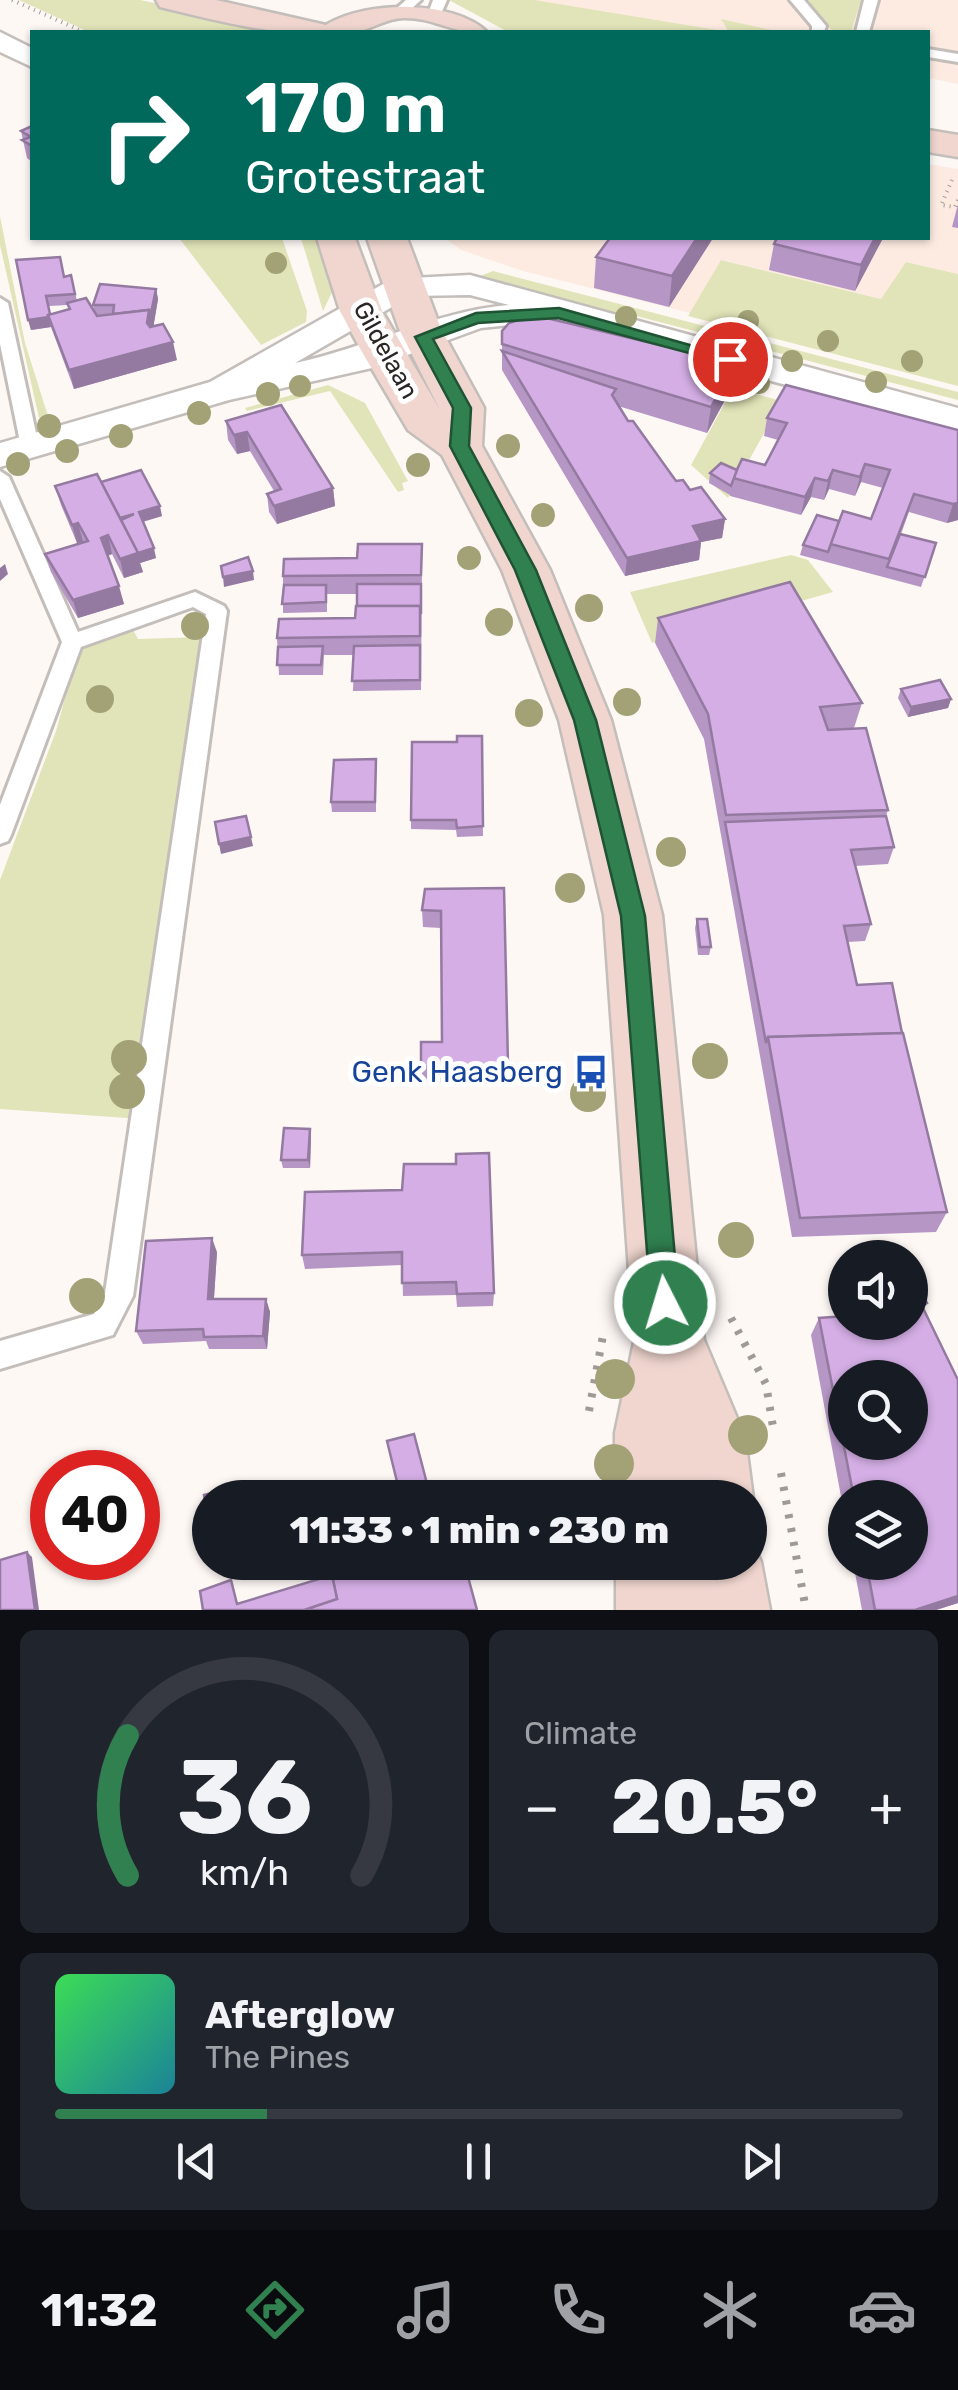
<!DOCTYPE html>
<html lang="en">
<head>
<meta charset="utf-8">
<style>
  :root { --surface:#171b24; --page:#20242c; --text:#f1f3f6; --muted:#9ea1a6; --line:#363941; --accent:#308050 }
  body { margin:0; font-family:Rubik,sans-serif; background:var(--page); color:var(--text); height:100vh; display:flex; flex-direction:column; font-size:38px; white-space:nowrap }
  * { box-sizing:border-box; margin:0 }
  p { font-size:32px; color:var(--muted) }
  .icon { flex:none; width:55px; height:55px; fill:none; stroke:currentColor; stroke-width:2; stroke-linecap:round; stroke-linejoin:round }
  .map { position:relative; height:1610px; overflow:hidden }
  .drawer { display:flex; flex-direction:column; gap:20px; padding:20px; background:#0d0f14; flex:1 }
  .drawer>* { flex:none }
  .hud { position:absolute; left:30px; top:30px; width:900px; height:210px; border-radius:0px; box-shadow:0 2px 8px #0004; background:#00695c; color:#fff; overflow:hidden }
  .tools { position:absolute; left:828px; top:1240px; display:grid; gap:20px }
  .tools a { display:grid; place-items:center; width:100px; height:100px; border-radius:50%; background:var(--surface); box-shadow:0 2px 8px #0004; font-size:50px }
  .speed { position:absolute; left:30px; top:1450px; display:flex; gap:20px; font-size:50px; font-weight:700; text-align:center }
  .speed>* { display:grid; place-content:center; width:130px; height:130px; border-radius:50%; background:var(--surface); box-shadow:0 2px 8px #0004; line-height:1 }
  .speed .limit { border:15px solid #d22; background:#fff; color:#111 }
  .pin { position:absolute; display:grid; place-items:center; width:85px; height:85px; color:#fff; margin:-42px; border:5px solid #fff; border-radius:50%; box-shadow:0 2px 10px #0007 }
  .me { position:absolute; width:110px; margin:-55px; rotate:355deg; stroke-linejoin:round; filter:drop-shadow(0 0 8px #0008) }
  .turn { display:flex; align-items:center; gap:35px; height:210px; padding:0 50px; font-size:45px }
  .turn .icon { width:130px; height:130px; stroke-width:2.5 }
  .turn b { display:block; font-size:70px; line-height:85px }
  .big { font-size:75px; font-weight:800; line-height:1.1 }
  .drawer .card { flex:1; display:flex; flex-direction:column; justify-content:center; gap:15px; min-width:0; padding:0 35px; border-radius:15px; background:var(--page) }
  .drawer .dial { align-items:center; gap:0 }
  .dial svg { height:260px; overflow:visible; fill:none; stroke:var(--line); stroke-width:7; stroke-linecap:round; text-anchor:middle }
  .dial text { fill:var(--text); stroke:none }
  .song { display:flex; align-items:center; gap:30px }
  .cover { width:120px; height:120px; border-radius:15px; background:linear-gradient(135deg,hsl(130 70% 55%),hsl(190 70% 35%)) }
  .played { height:10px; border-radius:5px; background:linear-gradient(90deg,var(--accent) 25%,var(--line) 25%) }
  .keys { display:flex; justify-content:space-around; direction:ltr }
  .heat { display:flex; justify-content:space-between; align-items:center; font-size:55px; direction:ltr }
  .drawer .tiles { flex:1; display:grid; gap:20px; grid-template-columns:1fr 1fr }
  .card:last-child { grid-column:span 2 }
  .trip { position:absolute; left:192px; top:1480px; width:575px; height:100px; border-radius:50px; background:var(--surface); box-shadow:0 2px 8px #0004; font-weight:800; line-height:100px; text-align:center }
  .tabs { display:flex; height:160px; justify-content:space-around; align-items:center; background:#090b0e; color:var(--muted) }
  .tabs .icon { width:70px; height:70px }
  .tabs .current { color:var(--accent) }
  .tabs b { font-size:45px; color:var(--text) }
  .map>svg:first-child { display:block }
</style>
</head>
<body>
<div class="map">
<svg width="958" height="1610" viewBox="0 0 958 1610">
  <rect width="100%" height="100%" fill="#fef8f5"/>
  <g fill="#fdebe1">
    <polygon points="457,0 958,0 958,84 928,78 928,32 652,32"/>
    <polygon points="928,164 958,169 958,274 906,262 881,299 722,260 690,313 523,271 461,250 445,238 928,238"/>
  </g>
  <g fill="#e1e4b8">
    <polygon points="19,0 140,0 297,32 89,32"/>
    <polygon points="449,0 534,0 729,32 721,19 780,32 508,32"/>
    <polygon points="804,0 861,0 851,32 833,31"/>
    <polygon points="0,216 25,343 48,416 39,418 0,245"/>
    <polygon points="179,238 282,238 307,311 306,322 261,345"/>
    <polygon points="301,238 322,238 333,290 323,311"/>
    <polygon points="721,260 881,299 906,262 958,274 958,386 688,316"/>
    <polygon points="493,271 958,392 958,400 621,312 618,316 480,276"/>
    <polygon points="328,385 365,403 408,481 402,483 404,490 398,492 330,391 247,411 245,408"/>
    <polygon points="733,388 782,401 728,498 691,465"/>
    <polygon points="791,555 808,560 833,592 652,643 630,592"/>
    <polygon points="133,630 138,639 202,637 140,1119 0,1109 0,880 56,731 79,647"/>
  </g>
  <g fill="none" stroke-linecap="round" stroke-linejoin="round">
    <g stroke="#c4bebb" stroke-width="6">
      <g id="lane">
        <polygon points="406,0 421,0 409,11 399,11 397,8"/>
        <polygon points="433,0 447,0 441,14 429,11"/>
        <polygon points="790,0 804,0 826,26 824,32 812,32 812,26"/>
        <polygon points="864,0 878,0 869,32 856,32"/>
        <polygon points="928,49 958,54 958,62 928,57"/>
        <polygon points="0,298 8,303 39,447 30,453 21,447 0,344"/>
        <polygon points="0,471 9,477 78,632 195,592 224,606 227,611 133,1296 113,1335 0,1369 0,1341 94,1314 105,1293 206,614 193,607 81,647 11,835 8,841 0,844 0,805 62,642 0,499"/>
      </g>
    </g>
    <g stroke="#c4bebb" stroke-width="5">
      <g id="street">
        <polygon points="0,32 32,48 32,67 0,52"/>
        <path d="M470,275L958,408V431L547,321L481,328L372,368L229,400L0,467V443L210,382L392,279ZM470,295L509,305C436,311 367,348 295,363L411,296Z"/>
      </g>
    </g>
    <g stroke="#c4bebb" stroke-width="5">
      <g id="secondary">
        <path d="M156,0H216L326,25C367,0 454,0 487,32C450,34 437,18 404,18C385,18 370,31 353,32C288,40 223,22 160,7Z"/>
        <polygon points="928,130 958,135 958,157 928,152"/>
        <polygon points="317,238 355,238 382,311 440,410 399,329 367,238 407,238 441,329 484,408 482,446 550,570 611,720 662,915 704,1340 745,1437 753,1498 750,1506 750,1498 615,1498 615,1433 634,1342 604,915 559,720 502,570 442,455 408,430 362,352 340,311"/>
        <polygon points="750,1535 761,1562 770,1610 616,1610 616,1562 750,1562"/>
      </g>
    </g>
    <g stroke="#9f9a98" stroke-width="4" stroke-dasharray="1 5" stroke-linecap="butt">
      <polyline points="12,0 84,32"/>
      <polyline points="952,180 941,205 955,207 958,200"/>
    </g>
    <g stroke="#9f9a98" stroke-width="8" stroke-dasharray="4 10" stroke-linecap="butt">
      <polyline points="731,1318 766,1384 773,1427"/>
      <polyline points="589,1411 604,1330"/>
      <polyline points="781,1473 806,1610"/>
    </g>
    <use href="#lane" fill="#fff" fill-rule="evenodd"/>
    <use href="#street" fill="#fff" fill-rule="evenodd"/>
    <use href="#secondary" fill="#f0d6cf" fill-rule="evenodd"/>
  </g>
  <g fill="#a3a277">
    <circle cx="276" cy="263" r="11"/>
    <circle cx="626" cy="317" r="11"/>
    <circle cx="748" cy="321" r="11"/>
    <circle cx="828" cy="341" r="11"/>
    <circle cx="792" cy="361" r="11"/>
    <circle cx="912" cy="361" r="11"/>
    <circle cx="876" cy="382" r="11"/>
    <circle cx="759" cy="383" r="11"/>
    <circle cx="300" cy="386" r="11"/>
    <circle cx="268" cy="394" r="12"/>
    <circle cx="199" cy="413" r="12"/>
    <circle cx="49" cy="426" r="12"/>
    <circle cx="121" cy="436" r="12"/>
    <circle cx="508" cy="446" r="12"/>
    <circle cx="67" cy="451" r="12"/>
    <circle cx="18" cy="464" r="12"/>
    <circle cx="418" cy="465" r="12"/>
    <circle cx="543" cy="515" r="12"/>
    <circle cx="469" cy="558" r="12"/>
    <circle cx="589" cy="608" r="14"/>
    <circle cx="499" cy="622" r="14"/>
    <circle cx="195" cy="626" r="14"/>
    <circle cx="100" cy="699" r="14"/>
    <circle cx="627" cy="702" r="14"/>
    <circle cx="529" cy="713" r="14"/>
    <circle cx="671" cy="852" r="15"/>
    <circle cx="570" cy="888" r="15"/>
    <circle cx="129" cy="1058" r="18"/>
    <circle cx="710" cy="1061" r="18"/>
    <circle cx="127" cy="1091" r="18"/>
    <circle cx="588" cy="1094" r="18"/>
    <circle cx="736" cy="1240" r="18"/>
    <circle cx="87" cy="1296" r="18"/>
    <circle cx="615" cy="1379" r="20"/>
    <circle cx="748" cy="1435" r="20"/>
    <circle cx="614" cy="1464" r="20"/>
  </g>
  <g fill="#b696c5" fill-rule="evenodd">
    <polygon points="32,126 32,162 27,158 21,131"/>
    <polygon points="958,204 958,228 952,227"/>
    <polygon points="713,238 669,307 594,288 596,257"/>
    <polygon points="883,238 855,291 769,270 774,244"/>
    <path d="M16,260L64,276L71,275L77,301L95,314L93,305L156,289L158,299L153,327L177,360L74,389L51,327L31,330ZM68,305L69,309L50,314L49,306Z"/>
    <polygon points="502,331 731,389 707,433 618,406 628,421 676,481 690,490 725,519 722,538 701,542 699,560 625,576 502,370"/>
    <polygon points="281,405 333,488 335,506 277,524 269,512 267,494 274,491 250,451 237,454 228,440 226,421"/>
    <polygon points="767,418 958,430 958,520 947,523 909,512 901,534 936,543 921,587 800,555 803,545 839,521 871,519 883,488 861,482 855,496 829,489 824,500 811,497 801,515 730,496 730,495 709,483 710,473 765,465 778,440 764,436"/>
    <polygon points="101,482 162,516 143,522 156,558 140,563 143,572 124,578 112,554 108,556 124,604 78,618 51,572 45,554 84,542 77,543 61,505 55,486"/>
    <polygon points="422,562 421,690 353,691 354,655 324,655 323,675 279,675 277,638 355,618 357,606 357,594 327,594 327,612 283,613 283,576"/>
    <polygon points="658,618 862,703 854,728 888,810 886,816 894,847 888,864 855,866 871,924 865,941 847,942 857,985 902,1033 947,1212 936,1232 792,1237 704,739 655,643"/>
    <polygon points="901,689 951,699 948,708 908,717 898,698"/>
    <polygon points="482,736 483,836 457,837 456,830 411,829 411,820 457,742"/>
    <polygon points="376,759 376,812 332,812 331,802"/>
    <polygon points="504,888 508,1080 422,1082 421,1067 442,1042 441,928 423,927 422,910"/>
    <polygon points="697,919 711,947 709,955 698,955 695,928"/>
    <polygon points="311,1136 310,1168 283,1168 281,1160"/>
    <polygon points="305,1192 494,1293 493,1306 457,1307 456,1295 403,1296 402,1265 305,1269 302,1255"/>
    <polygon points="217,1252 214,1299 266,1299 270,1312 267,1349 209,1349 206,1341 143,1344 136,1331"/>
    <polygon points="927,1303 923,1309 958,1603 936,1610 862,1610 853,1562 910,1562 910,1498 845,1498 845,1518 811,1335 819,1318 845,1322"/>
  </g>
  <g fill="#947aa0">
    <polygon points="697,238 713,238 669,307 672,276"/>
    <polygon points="875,238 883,238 855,291 861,265"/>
    <polygon points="156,289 158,299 151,342 147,323 149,310"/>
    <polygon points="48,317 51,327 31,330 28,320"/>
    <polygon points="173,342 177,360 74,389 69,370"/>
    <polygon points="735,363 731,389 707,433 711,407"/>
    <polygon points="247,432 250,451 237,454 234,435"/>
    <polygon points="865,464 861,482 855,496 860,477"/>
    <polygon points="833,470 829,489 824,500 828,481"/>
    <polygon points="815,478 811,497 801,515 805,497"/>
    <polygon points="333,488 335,506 277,524 274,506"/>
    <polygon points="958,503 958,520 947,523 953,504"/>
    <polygon points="160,506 162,516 141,522 139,512"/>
    <polygon points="725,519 722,538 701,542 699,560 625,576 627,558 693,526"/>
    <polygon points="78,523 83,542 77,543 72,525"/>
    <polygon points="108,535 112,554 106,556 101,538"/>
    <polygon points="154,548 156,558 140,563 143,572 124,578 120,559"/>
    <polygon points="5,564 8,574 0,581 0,568"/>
    <polygon points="253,571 254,580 224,587 223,577"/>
    <polygon points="119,586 124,604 78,618 73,600"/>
    <polygon points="951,699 948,708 908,717 911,707"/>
    <polygon points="251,837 253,846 221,854 219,844"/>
    <polygon points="310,1129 311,1136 310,1168 308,1160"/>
    <polygon points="212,1238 217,1252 213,1312 208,1299"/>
    <polygon points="266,1299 270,1312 267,1349 263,1336"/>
    <polygon points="27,1552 32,1557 39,1610 35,1610"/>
    <polygon points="213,1562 231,1562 216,1567"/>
    <polygon points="958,1596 958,1603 936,1610 915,1610"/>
  </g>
  <g fill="#d4aee5" stroke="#947aa0" stroke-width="2.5" fill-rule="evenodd">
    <polygon points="32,126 32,146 22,140 31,137 21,131"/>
    <polygon points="610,238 697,238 672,276 596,257"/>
    <polygon points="777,238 875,238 861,265 774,244"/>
    <polygon points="60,257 64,277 71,275 75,294 46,296 50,314 48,315 49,317 28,320 16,260"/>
    <polygon points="100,284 156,289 150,318 149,310 113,314 114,305 93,305"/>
    <polygon points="86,298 97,316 149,310 147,323 150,327 163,324 173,342 69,370 48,315 70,309 67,303"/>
    <polygon points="534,315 735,363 711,407 502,344 502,331 509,323"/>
    <polygon points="502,351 616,389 612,395 628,421 633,421 676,481 683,480 690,490 701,487 725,519 693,526 701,541 627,558"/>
    <polygon points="786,385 958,430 958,503 953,504 914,494 889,559 830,544 843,511 871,519 890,470 865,464 860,477 833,470 828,481 815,478 805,497 733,478 742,459 765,465 787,423 767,418"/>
    <polygon points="281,405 333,488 274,506 267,494 281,489 247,432 234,435 226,421"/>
    <polygon points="721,463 737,470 731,486 710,473"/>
    <polygon points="141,470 160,506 139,512 154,548 138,553 121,520 134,514 120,518 101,482"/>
    <polygon points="97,474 138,553 120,559 108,535 101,538 119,586 73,600 45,554 88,541 78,523 72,525 55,486"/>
    <polygon points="817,515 839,521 828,552 803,545"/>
    <polygon points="900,534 936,543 925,577 887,567"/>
    <polygon points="358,544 422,544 421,575 283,576 284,559 357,558"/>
    <polygon points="248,557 253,571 223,577 221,566"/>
    <polygon points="790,582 862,703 820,707 828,730 866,728 888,810 726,815 708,714 658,618"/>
    <polygon points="357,584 421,584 421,614 420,606 357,606"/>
    <polygon points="284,585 326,585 326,602 282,604"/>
    <polygon points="356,606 420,606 420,636 277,638 279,619 355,618"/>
    <polygon points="420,645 420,680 352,681 354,646"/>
    <polygon points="323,646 321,665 277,665 278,647"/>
    <polygon points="940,680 951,699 911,707 901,689"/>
    <polygon points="457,736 482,736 483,826 457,828 456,820 411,820 412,742 457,742"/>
    <polygon points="376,759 375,802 331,802 334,760"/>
    <polygon points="246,816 251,837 219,844 215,822"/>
    <polygon points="886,816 894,847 851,850 871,924 844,926 857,985 892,983 902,1033 768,1037 766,1043 725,822"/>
    <polygon points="504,888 508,1064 421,1067 421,1042 442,1042 441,911 422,910 425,889"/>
    <polygon points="697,919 707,919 711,947 700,947"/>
    <polygon points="903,1033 947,1212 800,1218 768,1037"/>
    <polygon points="284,1128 310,1129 308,1160 281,1160"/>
    <polygon points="489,1153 494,1293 457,1294 456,1282 402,1283 402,1252 302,1255 305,1192 402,1190 404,1164 456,1164 456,1154"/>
    <polygon points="212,1238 208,1299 266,1299 263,1336 204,1337 203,1329 136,1331 146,1241"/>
    <path d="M910,1296H923L927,1303L922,1306L958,1380V1596L915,1610H875L866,1562H910V1498H854L819,1318L845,1316V1322H910ZM845,1378H910V1442H845Z"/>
    <polygon points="414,1434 430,1495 414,1498 413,1494 401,1498 387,1441"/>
    <polygon points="231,1488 233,1498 210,1498 210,1538 204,1495"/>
    <polygon points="27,1552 35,1610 0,1610 0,1560"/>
    <polygon points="339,1562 464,1562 477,1610 304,1610 337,1599 331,1571 340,1568"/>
    <polygon points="332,1575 337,1599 304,1610 203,1610 200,1591 231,1580 237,1604"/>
  </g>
  <polygon fill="#308050" stroke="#1f5334" stroke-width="2.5" points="559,308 739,359 730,364 558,318 478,323 433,339 471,408 469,446 536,570 596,720 645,916 679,1303 675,1313 665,1317 655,1313 651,1303 621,916 574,720 515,570 450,446 453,408 415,337 476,313"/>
  <defs>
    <g id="bus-bare" transform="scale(2.7)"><path d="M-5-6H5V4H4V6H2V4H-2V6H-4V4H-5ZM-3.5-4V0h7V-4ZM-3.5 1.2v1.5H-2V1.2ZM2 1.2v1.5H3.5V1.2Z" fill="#1a4fb4" stroke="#fff" stroke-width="2.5" paint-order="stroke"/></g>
  </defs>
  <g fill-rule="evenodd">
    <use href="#bus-bare" x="591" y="1072"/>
  </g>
  <g text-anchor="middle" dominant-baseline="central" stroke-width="10" stroke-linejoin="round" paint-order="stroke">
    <g font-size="25" fill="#292625" stroke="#fff">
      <text transform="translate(386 350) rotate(61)">Gildelaan</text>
    </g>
    <g font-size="30" fill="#164399" stroke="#fff" text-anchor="end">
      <text x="563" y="1072">Genk Haasberg</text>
    </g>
  </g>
</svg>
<div class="tools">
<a><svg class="icon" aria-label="sound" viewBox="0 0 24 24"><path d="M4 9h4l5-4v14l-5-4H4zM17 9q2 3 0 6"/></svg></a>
<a><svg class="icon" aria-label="search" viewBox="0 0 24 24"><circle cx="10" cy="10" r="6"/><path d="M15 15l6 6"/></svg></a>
<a><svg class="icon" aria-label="layers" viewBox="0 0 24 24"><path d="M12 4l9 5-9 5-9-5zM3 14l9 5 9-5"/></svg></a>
</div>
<div class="speed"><div class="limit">40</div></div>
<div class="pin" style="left:730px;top:359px;background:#d93025"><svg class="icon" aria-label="arrive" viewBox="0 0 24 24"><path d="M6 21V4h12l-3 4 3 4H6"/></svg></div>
<svg class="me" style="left:665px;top:1303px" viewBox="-20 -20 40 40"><circle r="17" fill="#308050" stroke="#fff" stroke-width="3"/><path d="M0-11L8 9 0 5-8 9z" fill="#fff"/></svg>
<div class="trip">11:33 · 1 min · 230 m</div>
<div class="hud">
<div class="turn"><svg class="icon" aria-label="right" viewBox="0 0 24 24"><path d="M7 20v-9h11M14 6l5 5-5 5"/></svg><div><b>170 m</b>Grotestraat</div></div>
</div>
</div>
<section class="drawer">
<div class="tiles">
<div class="card dial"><svg viewBox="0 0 100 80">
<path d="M14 69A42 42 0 1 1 86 69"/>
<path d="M14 69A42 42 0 0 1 14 26" stroke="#308050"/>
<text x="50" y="56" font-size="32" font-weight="700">36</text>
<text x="50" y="72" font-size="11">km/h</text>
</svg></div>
<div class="card"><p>Climate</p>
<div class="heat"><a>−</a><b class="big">20.5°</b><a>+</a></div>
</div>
<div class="card">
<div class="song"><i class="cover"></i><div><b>Afterglow</b><p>The Pines</p></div></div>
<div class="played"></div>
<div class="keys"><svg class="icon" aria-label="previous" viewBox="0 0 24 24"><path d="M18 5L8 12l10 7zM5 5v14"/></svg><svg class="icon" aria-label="pause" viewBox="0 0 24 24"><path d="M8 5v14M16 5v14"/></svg><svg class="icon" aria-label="next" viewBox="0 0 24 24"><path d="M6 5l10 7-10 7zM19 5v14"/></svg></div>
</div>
</div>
</section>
<nav class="tabs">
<b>11:32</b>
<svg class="icon current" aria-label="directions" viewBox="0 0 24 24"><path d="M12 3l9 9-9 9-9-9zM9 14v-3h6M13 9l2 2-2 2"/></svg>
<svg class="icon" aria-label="music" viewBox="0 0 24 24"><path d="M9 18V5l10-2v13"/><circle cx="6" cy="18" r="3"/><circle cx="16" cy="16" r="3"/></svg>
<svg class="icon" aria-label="phone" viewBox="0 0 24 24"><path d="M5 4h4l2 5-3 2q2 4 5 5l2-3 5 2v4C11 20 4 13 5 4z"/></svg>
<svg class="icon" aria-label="climate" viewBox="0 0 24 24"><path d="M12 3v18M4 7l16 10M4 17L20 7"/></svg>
<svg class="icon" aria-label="car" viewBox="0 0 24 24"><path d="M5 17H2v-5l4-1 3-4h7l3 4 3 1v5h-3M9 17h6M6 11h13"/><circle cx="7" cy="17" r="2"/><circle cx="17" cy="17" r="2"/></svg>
</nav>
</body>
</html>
